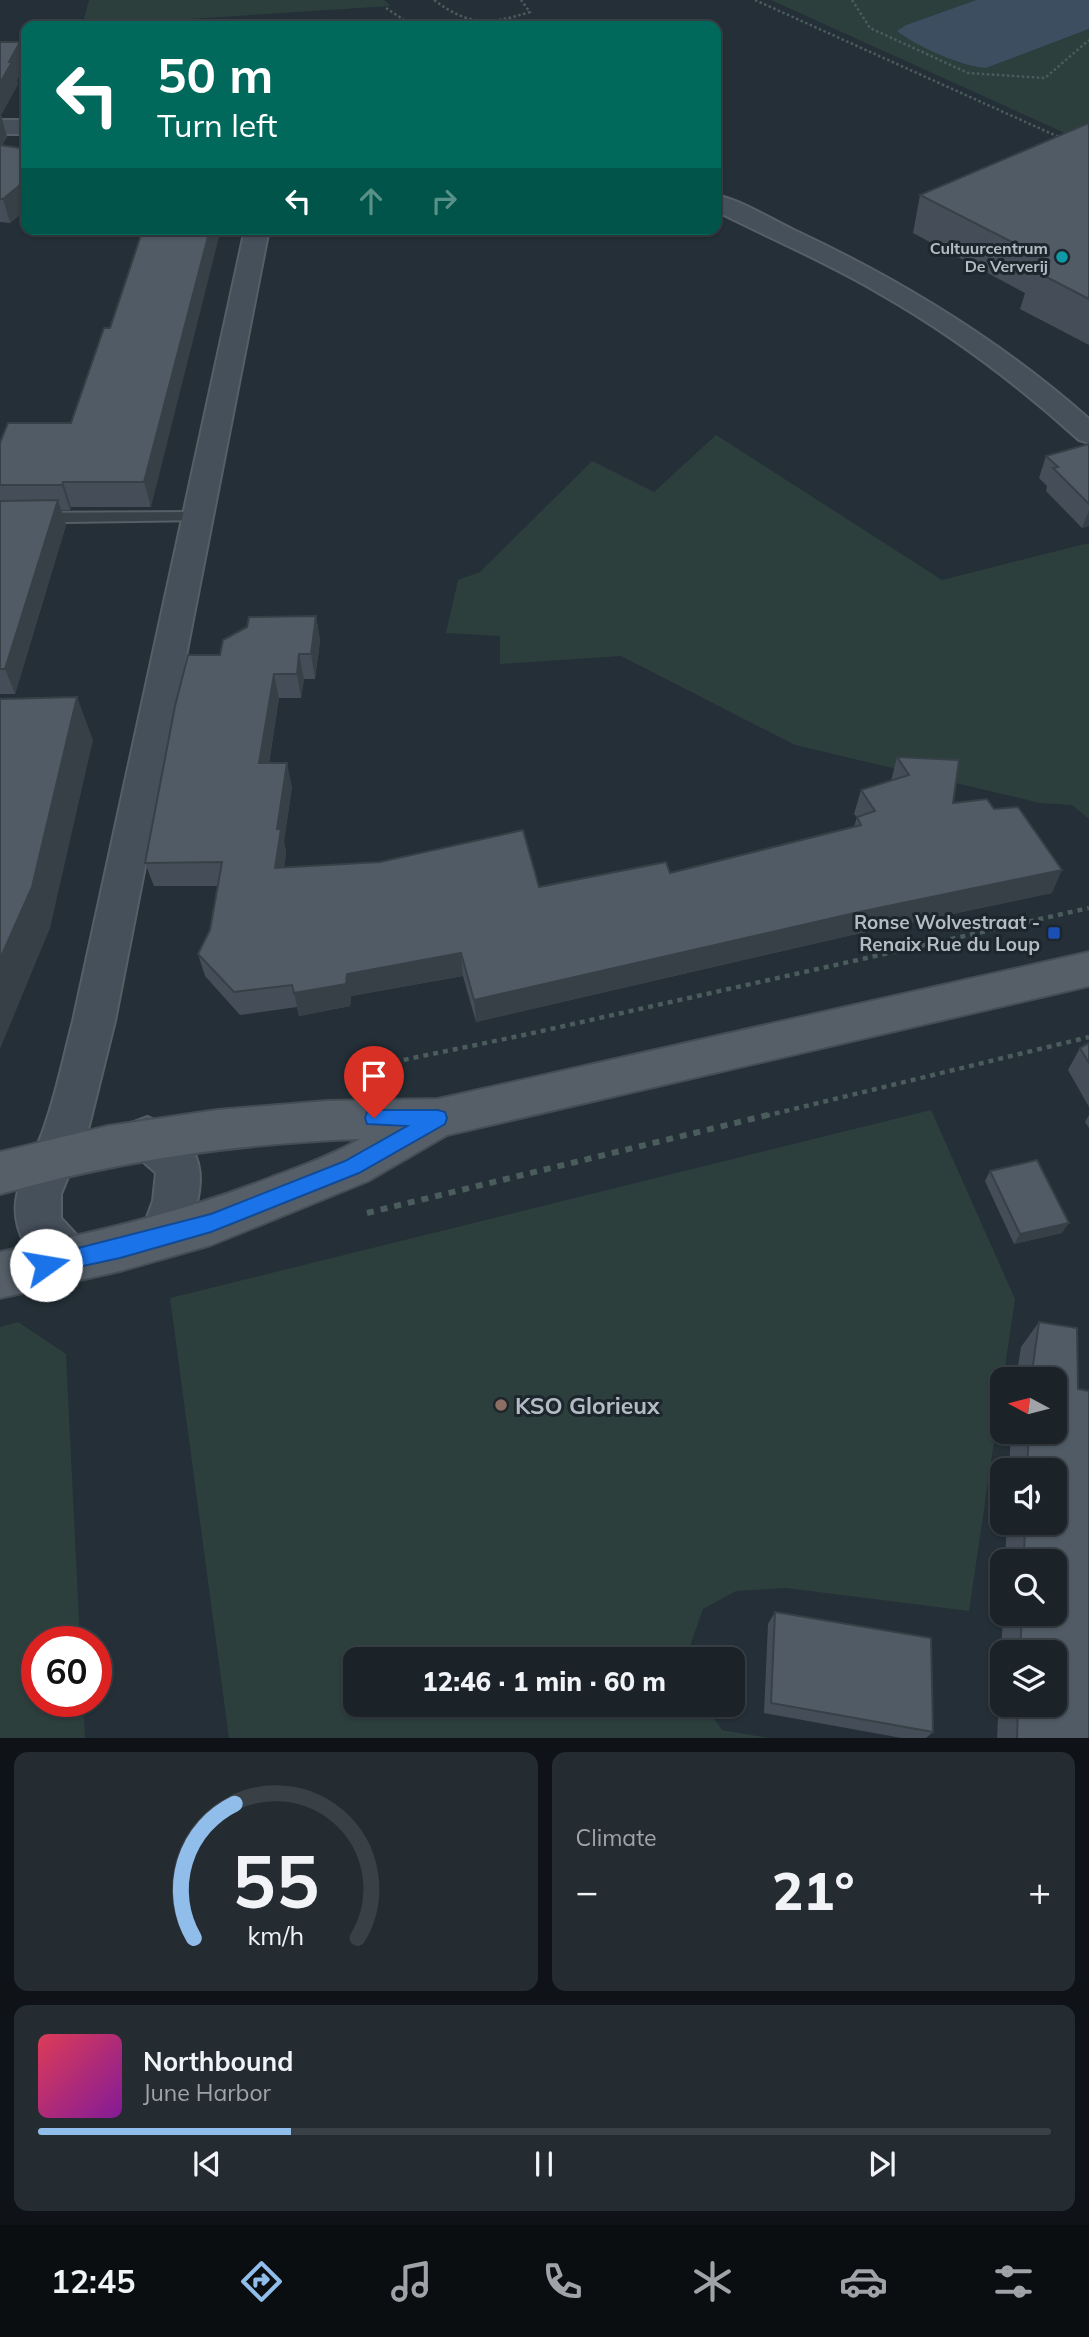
<!DOCTYPE html>
<html lang="en">
<head>
<meta charset="utf-8">
<style>
  :root { --surface:#1b2329; --page:#242b31; --text:#f1f3f6; --muted:#a0a4a8; --line:#394046; --accent:#91bdeb }
  body { margin:0; font-family:Mulish,sans-serif; background:var(--page); color:var(--text); height:100vh; display:flex; flex-direction:column; font-size:26px; white-space:nowrap }
  * { box-sizing:border-box; margin:0 }
  p { font-size:23px; color:var(--muted) }
  .icon { flex:none; width:38px; height:38px; fill:none; stroke:currentColor; stroke-width:2; stroke-linecap:round; stroke-linejoin:round }
  .map { position:relative; height:1738px; overflow:hidden }
  .details { display:flex; flex-direction:column; gap:14px; padding:14px; background:#0f1317; flex:1 }
  .details>* { flex:none }
  .banner { position:absolute; left:21px; top:21px; width:700px; height:214px; border-radius:14px; box-shadow:0 2px 5px #0004,0 0 0 2px var(--line); background:#00695c; color:#fff; overflow:hidden }
  .needle { width:46px; rotate:277deg }
  .buttons { position:absolute; left:990px; top:1367px; display:grid; gap:14px }
  .buttons a { display:grid; place-items:center; width:77px; height:77px; border-radius:14px; background:var(--surface); box-shadow:0 2px 5px #0004,0 0 0 2px var(--line); font-size:35px }
  .speed { position:absolute; left:21px; top:1626px; display:flex; gap:14px; font-size:35px; font-weight:700; text-align:center }
  .speed>* { display:grid; place-content:center; width:91px; height:91px; border-radius:50%; background:var(--surface); box-shadow:0 2px 5px #0004,0 0 0 2px var(--line); line-height:1 }
  .speed .limit { border:10px solid #d22; background:#fff; color:#111 }
  .pin { position:absolute; display:grid; place-items:center; width:60px; height:60px; color:#fff; margin:-72px -30px; border-radius:50% 50% 50% 0; rotate:-45deg; box-shadow:0 0 7px #0007 }
  .pin .icon { rotate:45deg }
  .me { position:absolute; width:77px; margin:-38px; rotate:77deg; stroke-linejoin:round; filter:drop-shadow(0 0 5px #0008) }
  .turn { display:flex; align-items:center; gap:24px; height:147px; padding:0 21px; font-size:32px }
  .turn .icon { width:91px; height:91px; stroke-width:2.5 }
  .turn b { display:block; font-size:49px; line-height:60px }
  .lanes { display:flex; align-items:center; height:66px; padding:0 21px; background:#0003; justify-content:center; gap:35px; direction:ltr }
  .lanes .off { opacity:.35 }
  .big { font-size:52px; font-weight:800; line-height:1.1 }
  .details .card { flex:1; display:flex; flex-direction:column; justify-content:center; gap:10px; min-width:0; padding:0 24px; border-radius:14px; background:var(--page) }
  .details .dial { align-items:center; gap:0 }
  .dial svg { height:182px; overflow:visible; fill:none; stroke:var(--line); stroke-width:7; stroke-linecap:round; text-anchor:middle }
  .dial text { fill:var(--text); stroke:none }
  .song { display:flex; align-items:center; gap:21px }
  .cover { width:84px; height:84px; border-radius:10px; background:linear-gradient(135deg,hsl(350 70% 55%),hsl(290 70% 35%)) }
  .played { height:7px; border-radius:4px; background:linear-gradient(90deg,var(--accent) 25%,var(--line) 25%) }
  .keys { display:flex; justify-content:space-around; direction:ltr }
  .heat { display:flex; justify-content:space-between; align-items:center; font-size:38px; direction:ltr }
  .details .tiles { flex:1; display:grid; gap:14px; grid-template-columns:1fr 1fr }
  .card:last-child { grid-column:span 2 }
  .trip { position:absolute; left:343px; top:1647px; width:402px; height:70px; border-radius:14px; background:var(--surface); box-shadow:0 2px 5px #0004,0 0 0 2px var(--line); font-weight:800; line-height:70px; text-align:center }
  .tab-bar { display:flex; height:112px; justify-content:space-around; align-items:center; background:#0b0e10; color:var(--muted) }
  .tab-bar .icon { width:49px; height:49px }
  .tab-bar .current { color:var(--accent) }
  .tab-bar b { font-size:32px; color:var(--text) }
  .map>svg:first-child { display:block }
</style>
</head>
<body>
<div class="map">
<svg width="1089" height="1739" viewBox="0 0 1089 1739">
  <rect width="100%" height="100%" fill="#242f37"/>
  <g fill="#2c3f3d">
    <polygon points="89,0 384,0 391,6 82,26"/>
    <path d="M771,0H976L906,25L901,34C927,47 957,67 986,68L1089,29V144Z"/>
    <polygon points="716,435 942,580 1089,543 1089,819 1072,805 1040,803 795,745 621,656 500,664 500,636 446,633 458,580 480,572 592,461 654,492"/>
    <polygon points="931,1110 1015,1299 969,1611 786,1588 736,1591 703,1609 690,1646 691,1659 355,1659 355,1704 705,1705 722,1730 768,1738 229,1738 170,1298"/>
    <polygon points="18,1322 66,1354 80,1641 37,1642 37,1701 83,1701 85,1738 0,1738 0,1327"/>
  </g>
  <path fill="#3c4e5f" d="M976,0H1089V29L986,68C962,67 916,46 897,31L906,25Z"/>
  <g fill="none" stroke-linecap="round" stroke-linejoin="round">
    <g stroke="#565e66" stroke-width="4">
      <polygon id="lane" points="198,512 203,514 206,517 203,520 0,523 0,513"/>
    </g>
    <g stroke="#565e66" stroke-width="4">
      <g id="secondary">
        <rect x="0" y="120" width="26" height="14"/>
        <path d="M716,195C743,201 769,218 794,230C901,280 1000,340 1089,419V443L1079,440C1018,385 954,336 882,295C829,263 771,239 716,211Z"/>
        <path d="M245,229H269L115,1021L89,1126L61,1194V1218L85,1244L92,1260L85,1276L68,1282C48,1275 36,1263 25,1244C0,1197 31,1169 45,1125C57,1091 64,1055 73,1021Z"/>
        <path d="M147,1117C220,1144 204,1195 179,1251L163,1258L147,1251L140,1236L153,1201L156,1173L131,1151L125,1137L131,1123Z"/>
      </g>
    </g>
    <g stroke="#444c54" stroke-width="4">
      <path id="primary" d="M1089,952V986L447,1135L368,1181L211,1245L120,1271L0,1298V1252C93,1233 184,1212 272,1177C303,1166 332,1155 360,1139C238,1143 118,1161 0,1194V1152L108,1126L217,1110L327,1101L438,1099Z"/>
    </g>
    <g stroke="#4b5c5c" stroke-width="2.5" stroke-dasharray="2.5 2.5" stroke-linecap="butt">
      <path d="M434,0C469,26 489,25 530,12L521,0"/>
      <polyline points="755,0 1061,138"/>
      <polyline points="852,0 870,28 968,73 1045,78 1089,40"/>
      <polyline points="386,8 413,26"/>
    </g>
    <g stroke="#4b5c5c" stroke-width="4.5" stroke-dasharray="5 5" stroke-linecap="butt">
      <polyline points="345,1072 524,1035 1089,908"/>
      <polyline points="765,1116 1089,1037"/>
    </g>
    <polyline stroke="#4b5c5c" stroke-width="6" stroke-dasharray="7 7" stroke-linecap="butt" points="367,1213 772,1114"/>
    <use href="#lane" fill="#384048" fill-rule="evenodd"/>
    <use href="#secondary" fill="#46505b" fill-rule="evenodd"/>
    <use href="#primary" fill="#565f68" fill-rule="evenodd"/>
  </g>
  <g fill="#454e58" fill-rule="evenodd">
    <polygon points="0,42 26,64 17,80 18,84 1,115 7,137 2,145 26,149 26,209 10,223 0,222"/>
    <polygon points="1089,123 1089,345 1020,309 1025,293 913,233 920,195"/>
    <polygon points="110,328 151,507 71,507 70,510 61,510 66,525 15,694 0,694 0,443 71,423"/>
    <polygon points="1089,444 1089,526 1082,528 1046,491 1047,486 1039,478 1046,456"/>
    <polygon points="316,616 320,641 315,679 304,679 301,698 279,698 269,763 292,787 284,841 286,853 284,868 539,887 670,873 854,827 857,817 854,814 861,790 891,781 897,757 953,803 1052,893 852,935 476,1022 463,976 351,996 350,1006 299,1016 297,1007 240,1015 205,976 198,954 210,930 218,886 154,886 145,863 220,655"/>
    <polygon points="1089,1043 1089,1107 1068,1070 1080,1048"/>
    <polygon points="1089,1115 1089,1128 1085,1122"/>
    <polygon points="990,1171 1062,1233 1014,1244 985,1181"/>
    <path d="M1039,1322L1078,1389L1089,1739H997L1003,1614H1055V1561H1005L1007,1522H1055V1470H1009L1011,1432H1055V1379H1016L1021,1347ZM1003,1652H1055V1704H1003Z"/>
    <polygon points="775,1612 933,1732 925,1739 907,1739 764,1713 768,1624"/>
  </g>
  <g fill="#384047">
    <polygon points="20,42 26,64 17,80 18,84 1,115 7,137 0,148 0,83 9,62"/>
    <polygon points="26,180 26,209 10,223 3,199"/>
    <polygon points="210,229 221,229 151,507 144,482"/>
    <polygon points="63,482 71,507 70,510 62,485"/>
    <polygon points="58,500 66,525 15,694 5,669"/>
    <polygon points="1089,510 1089,526 1082,528"/>
    <polygon points="316,616 320,641 315,679 311,654"/>
    <polygon points="299,654 304,679 301,698 297,674"/>
    <polygon points="274,674 279,698 265,787 259,763"/>
    <polygon points="77,697 93,740 50,928 0,1049 0,959"/>
    <polygon points="287,763 292,787 284,841 286,853 281,892 275,868 277,829"/>
    <polygon points="1062,870 1052,893 852,935 476,1022 474,1000 859,912"/>
    <polygon points="461,953 463,976 351,996 350,1006 299,1016 294,993 347,974"/>
    <polygon points="1069,1223 1062,1233 1014,1244 1020,1234"/>
  </g>
  <g fill="#505b66" stroke="#384047" stroke-width="2">
    <polygon points="0,42 20,42 9,62 12,62 0,83"/>
    <polygon points="1089,123 1089,299 1031,269 1049,261 920,195"/>
    <polygon points="0,145 26,149 26,180 3,199 0,199"/>
    <polygon points="143,229 210,229 144,482 63,482 62,485 0,485 0,443 8,423 71,423 104,328 110,328"/>
    <polygon points="1089,444 1089,504 1053,468 1058,467 1046,456"/>
    <polygon points="58,500 5,669 0,669 0,501"/>
    <polygon points="316,616 311,654 299,654 297,674 274,674 259,763 287,763 277,829 281,829 275,868 380,862 523,830 539,887 666,862 670,873 861,825 857,817 875,811 861,790 909,775 897,757 959,760 953,803 987,799 994,809 1018,807 1062,870 859,912 474,1000 461,953 347,974 346,984 294,993 292,985 234,992 198,954 210,930 222,862 145,863 175,706 188,655 220,655 223,640 247,627 249,617"/>
    <polygon points="77,697 32,887 0,959 0,699"/>
    <polygon points="1089,1043 1089,1063 1080,1048"/>
    <polygon points="1037,1160 1069,1223 1020,1234 990,1171"/>
    <polygon points="1039,1322 1077,1328 1078,1389 1089,1391 1089,1739 1017,1739 1018,1704 1055,1704 1055,1652 1020,1652 1022,1614 1055,1614 1055,1561 1024,1561 1025,1522 1055,1522 1055,1470 1027,1470 1029,1432 1055,1432 1055,1379 1031,1379"/>
    <polygon points="775,1612 931,1638 933,1732 771,1703"/>
  </g>
  <polygon fill="#1a73e8" stroke="#114b97" stroke-width="2" points="374,1110 438,1110 445,1112 447,1118 445,1124 359,1173 211,1232 120,1258 46,1274 39,1271 36,1265 39,1258 211,1214 345,1161 407,1126 367,1124 365,1118 367,1112"/>
  <circle fill="#0f9aa8" stroke="#1d252d" stroke-width="2.5" cx="1062" cy="257" r="7"/>
  <rect fill="#1a4fb4" stroke="#1d252d" stroke-width="2.5" x="1047" y="926" width="14" height="14" rx="3.5"/>
  <circle fill="#8d6e63" stroke="#1d252d" stroke-width="2.5" cx="501" cy="1405" r="7"/>
  <g text-anchor="middle" dominant-baseline="central" stroke-width="6" stroke-linejoin="round" paint-order="stroke">
    <g font-size="16" font-weight="bold" fill="#b3bbc4" stroke="#1d252d" text-anchor="end">
      <text x="1048" y="248">Cultuurcentrum<tspan x="1048" dy="18">De Ververij</tspan></text>
    </g>
    <g font-size="19" font-weight="bold" fill="#b3bbc4" stroke="#1d252d" text-anchor="end">
      <text x="1040" y="922">Ronse Wolvestraat -<tspan x="1040" dy="22">Renaix Rue du Loup</tspan></text>
    </g>
    <g font-size="23" font-weight="bold" fill="#b3bbc4" stroke="#1d252d" text-anchor="start">
      <text x="515" y="1405">KSO Glorieux</text>
    </g>
  </g>
</svg>
<div class="buttons">
<a><svg class="needle" viewBox="-14 -14 28 28"><path d="M0-13l5 13h-10z" fill="#e53935"/><path d="M0 13l5-13h-10z" fill="#a0a4a8"/></svg></a>
<a><svg class="icon" aria-label="sound" viewBox="0 0 24 24"><path d="M4 9h4l5-4v14l-5-4H4zM17 9q2 3 0 6"/></svg></a>
<a><svg class="icon" aria-label="search" viewBox="0 0 24 24"><circle cx="10" cy="10" r="6"/><path d="M15 15l6 6"/></svg></a>
<a><svg class="icon" aria-label="layers" viewBox="0 0 24 24"><path d="M12 4l9 5-9 5-9-5zM3 14l9 5 9-5"/></svg></a>
</div>
<div class="speed"><div class="limit">60</div></div>
<div class="pin" style="left:374px;top:1118px;background:#d93025"><svg class="icon" aria-label="arrive" viewBox="0 0 24 24"><path d="M6 21V4h12l-3 4 3 4H6"/></svg></div>
<svg class="me" style="left:46px;top:1265px" viewBox="-20 -20 40 40"><circle r="19" fill="#fff"/><path d="M0-13L10 11 0 6-10 11z" fill="#1a73e8"/></svg>
<div class="trip">12:46 · 1 min · 60 m</div>
<div class="banner">
<div class="turn"><svg class="icon" aria-label="left" viewBox="0 0 24 24"><path d="M17 20v-9H6M10 6l-5 5 5 5"/></svg><div><b>50 m</b>Turn left</div></div>
<div class="lanes"><svg class="icon" aria-label="left" viewBox="0 0 24 24"><path d="M17 20v-9H6M10 6l-5 5 5 5"/></svg><svg class="icon off" aria-label="ahead" viewBox="0 0 24 24"><path d="M12 20V5M6 11l6-6 6 6"/></svg><svg class="icon off" aria-label="right" viewBox="0 0 24 24"><path d="M7 20v-9h11M14 6l5 5-5 5"/></svg></div>
</div>
</div>
<section class="details">
<div class="tiles">
<div class="card dial"><svg viewBox="0 0 100 80">
<path d="M14 69A42 42 0 1 1 86 69"/>
<path d="M14 69A42 42 0 0 1 32 10" stroke="#91bdeb"/>
<text x="50" y="56" font-size="32" font-weight="700">55</text>
<text x="50" y="72" font-size="11">km/h</text>
</svg></div>
<div class="card"><p>Climate</p>
<div class="heat"><a>−</a><b class="big">21°</b><a>+</a></div>
</div>
<div class="card">
<div class="song"><i class="cover"></i><div><b>Northbound</b><p>June Harbor</p></div></div>
<div class="played"></div>
<div class="keys"><svg class="icon" aria-label="previous" viewBox="0 0 24 24"><path d="M18 5L8 12l10 7zM5 5v14"/></svg><svg class="icon" aria-label="pause" viewBox="0 0 24 24"><path d="M8 5v14M16 5v14"/></svg><svg class="icon" aria-label="next" viewBox="0 0 24 24"><path d="M6 5l10 7-10 7zM19 5v14"/></svg></div>
</div>
</div>
</section>
<nav class="tab-bar">
<b>12:45</b>
<svg class="icon current" aria-label="directions" viewBox="0 0 24 24"><path d="M12 3l9 9-9 9-9-9zM9 14v-3h6M13 9l2 2-2 2"/></svg>
<svg class="icon" aria-label="music" viewBox="0 0 24 24"><path d="M9 18V5l10-2v13"/><circle cx="6" cy="18" r="3"/><circle cx="16" cy="16" r="3"/></svg>
<svg class="icon" aria-label="phone" viewBox="0 0 24 24"><path d="M5 4h4l2 5-3 2q2 4 5 5l2-3 5 2v4C11 20 4 13 5 4z"/></svg>
<svg class="icon" aria-label="climate" viewBox="0 0 24 24"><path d="M12 3v18M4 7l16 10M4 17L20 7"/></svg>
<svg class="icon" aria-label="car" viewBox="0 0 24 24"><path d="M5 17H2v-5l4-1 3-4h7l3 4 3 1v5h-3M9 17h6M6 11h13"/><circle cx="7" cy="17" r="2"/><circle cx="17" cy="17" r="2"/></svg>
<svg class="icon" aria-label="filters" viewBox="0 0 24 24"><path d="M4 7h16M4 17h16"/><circle cx="9" cy="7" r="2"/><circle cx="15" cy="17" r="2"/></svg>
</nav>
</body>
</html>
